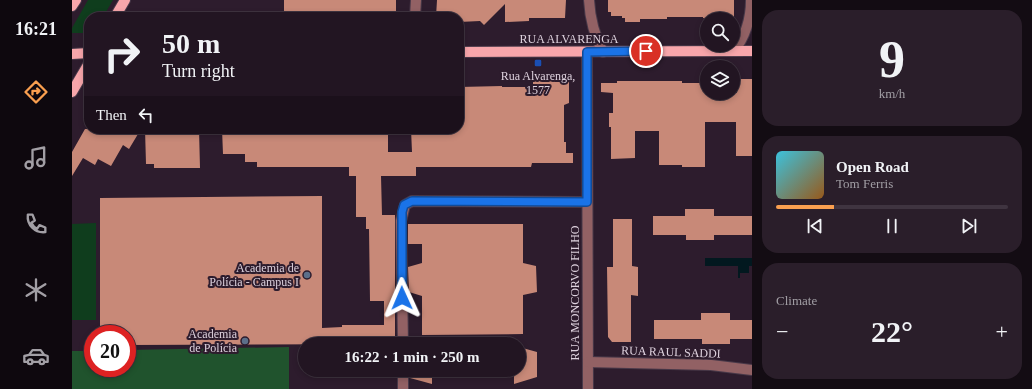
<!DOCTYPE html>
<html lang="en">
<head>
<meta charset="utf-8">
<style>
  :root { --surface:#221522; --page:#2a1e2a; --text:#f1f3f6; --muted:#a29fa5; --line:#3f3440; --accent:#fa9f4f }
  body { margin:0; font-family:Georgia,serif; background:var(--page); color:var(--text); height:100vh; display:flex; flex-direction:column; font-size:15px; white-space:nowrap }
  * { box-sizing:border-box; margin:0 }
  p { font-size:13px; color:var(--muted) }
  .icon { flex:none; width:22px; height:22px; fill:none; stroke:currentColor; stroke-width:2; stroke-linecap:round; stroke-linejoin:round }
  .map { position:relative; flex:1; overflow:hidden }
  .panel { display:flex; flex-direction:column; gap:10px; padding:10px; background:#130c13; width:280px }
  .panel>* { flex:none }
  .banner { position:absolute; left:12px; top:12px; width:380px; height:122px; border-radius:16px; box-shadow:0 2px 6px #0003,0 0 0 1px var(--line); background:#221522; color:var(--text); overflow:hidden }
  .buttons { position:absolute; left:628px; top:12px; display:grid; gap:8px }
  .buttons a { display:grid; place-items:center; width:40px; height:40px; border-radius:50%; background:var(--surface); box-shadow:0 2px 6px #0003,0 0 0 1px var(--line); font-size:20px }
  .speed { position:absolute; left:12px; top:325px; display:flex; gap:8px; font-size:20px; font-weight:700; text-align:center }
  .speed>* { display:grid; place-content:center; width:52px; height:52px; border-radius:50%; background:var(--surface); box-shadow:0 2px 6px #0003,0 0 0 1px var(--line); line-height:1 }
  .speed .limit { border:6px solid #d22; background:#fff; color:#111 }
  .pin { position:absolute; display:grid; place-items:center; width:34px; height:34px; color:#fff; margin:-17px; border:2px solid #fff; border-radius:50%; box-shadow:0 1px 4px #0007 }
  .me { position:absolute; width:44px; margin:-22px; rotate:359deg; stroke-linejoin:round; filter:drop-shadow(0 0 3px #0008) }
  .turn { display:flex; align-items:center; gap:14px; height:84px; padding:0 12px; font-size:18px }
  .turn .icon { width:52px; height:52px; stroke-width:2.5 }
  .turn b { display:block; font-size:28px; line-height:34px }
  .then { display:flex; align-items:center; height:38px; padding:0 12px; background:#0003; gap:8px; font-size:15px }
  .big { font-size:30px; font-weight:800; line-height:1.1 }
  .panel .tile { flex:1; display:flex; flex-direction:column; justify-content:center; gap:6px; min-width:0; padding:0 14px; border-radius:16px; background:var(--page) }
  .panel .dial { align-items:center; gap:0 }
  .dial b { font-size:52px; line-height:1 }
  .song { display:flex; align-items:center; gap:12px }
  .cover { width:48px; height:48px; border-radius:6px; background:linear-gradient(135deg,hsl(190 70% 55%),hsl(30 70% 35%)) }
  .played { height:4px; border-radius:2px; background:linear-gradient(90deg,var(--accent) 25%,var(--line) 25%) }
  .keys { display:flex; justify-content:space-around; direction:ltr }
  .heat { display:flex; justify-content:space-between; align-items:center; font-size:22px; direction:ltr }
  .trip { position:absolute; left:226px; top:337px; width:228px; height:40px; border-radius:20px; background:var(--surface); box-shadow:0 2px 6px #0003,0 0 0 1px var(--line); font-weight:800; line-height:40px; text-align:center }
  main { display:flex; flex:1; min-height:0 }
  .tabs { display:flex; flex-direction:column; width:72px; justify-content:space-around; align-items:center; background:#0e080e; color:var(--muted) }
  .tabs .icon { width:28px; height:28px }
  .tabs .on { color:var(--accent) }
  .tabs b { font-size:18px; color:var(--text) }
  .map>svg:first-child { display:block }
</style>
</head>
<body>
<main>
<nav class="tabs">
<b>16:21</b>
<svg class="icon on" aria-label="directions" viewBox="0 0 24 24"><path d="M12 3l9 9-9 9-9-9zM9 14v-3h6M13 9l2 2-2 2"/></svg>
<svg class="icon" aria-label="music" viewBox="0 0 24 24"><path d="M9 18V5l10-2v13"/><circle cx="6" cy="18" r="3"/><circle cx="16" cy="16" r="3"/></svg>
<svg class="icon" aria-label="phone" viewBox="0 0 24 24"><path d="M5 4h4l2 5-3 2q2 4 5 5l2-3 5 2v4C11 20 4 13 5 4z"/></svg>
<svg class="icon" aria-label="climate" viewBox="0 0 24 24"><path d="M12 3v18M4 7l16 10M4 17L20 7"/></svg>
<svg class="icon" aria-label="car" viewBox="0 0 24 24"><path d="M5 17H2v-5l4-1 3-4h7l3 4 3 1v5h-3M9 17h6M6 11h13"/><circle cx="7" cy="17" r="2"/><circle cx="17" cy="17" r="2"/></svg>
</nav>
<div class="map">
<svg width="680" height="389" viewBox="0 0 680 389">
  <rect width="100%" height="100%" fill="#2d1c2d"/>
  <g fill="#0f3d1d">
    <polygon points="16,0 41,0 31,17 17,17 17,33 0,33 0,28"/>
    <polygon points="24,223 24,320 0,320 0,224"/>
  </g>
  <polygon fill="#20532d" points="217,347 217,389 0,389 0,351 21,351 21,368 55,368 55,350"/>
  <polygon fill="#02181f" points="633,258 680,258 680,266 677,266 677,273 668,273 668,278 666,278 666,266 633,266"/>
  <g fill="#c88978">
    <rect x="212" y="0" width="112" height="17"/>
    <polygon points="365,0 494,0 493,18 457,18 457,21 433,22 433,4 412,25 408,21 387,22 387,17 364,17"/>
    <polygon points="536,0 662,0 662,19 637,19 631,18 631,17 595,17 595,19 568,19 568,22 553,22 553,18 550,18 550,16 539,16 539,12 536,12"/>
    <polygon points="665,79 680,79 680,156 664,156 664,122 633,122 633,167 610,167 610,165 587,165 587,131 563,131 563,158 539,159 539,127 537,127 537,113 541,113 541,93 529,92 529,83 545,83 545,81 610,81 610,83 633,83 633,93 665,93"/>
    <polygon points="461,81 497,81 497,103 492,105 492,142 494,142 494,153 501,153 501,163 460,163 459,167 344,167 344,176 309,176 310,215 323,215 323,344 55,345 55,334 28,334 28,198 250,196 250,328 270,327 270,325 312,325 312,301 298,301 297,229 294,229 294,217 284,217 284,176 277,176 277,167 185,167 185,162 173,162 173,154 151,154 150,129 316,129 316,152 340,152 339,129 387,129 387,87 430,86 430,87 461,87"/>
    <polygon points="13,129 69,129 57,149 51,145 39,166 26,159 23,165 11,158 0,176 0,152"/>
    <polygon points="73,129 127,129 128,168 82,168 82,164 74,164"/>
    <polygon points="613,209 642,209 642,216 680,216 680,235 642,235 642,240 614,240 614,235 581,235 581,216 613,216"/>
    <polygon points="541,219 560,219 560,266 566,267 566,296 559,295 559,342 540,342 536,337 535,267 541,267"/>
    <polygon points="336,224 451,224 451,263 464,266 465,292 451,295 451,334 350,335 350,296 337,292 336,267 350,263 350,244 336,244"/>
    <polygon points="629,313 658,313 658,320 680,320 680,339 658,339 658,344 630,344 630,339 582,339 582,320 629,320"/>
    <polygon points="447,347 465,352 465,377 442,384 442,370 447,370"/>
    <polygon points="338,370 360,370 360,384 338,378"/>
  </g>
  <g fill="none" stroke-linecap="round" stroke-linejoin="round">
    <g stroke="#493949" stroke-width="12">
      <g id="minor">
        <path d="M517,0C518,19 522,35 531,52"/>
        <polyline points="343,17 344,0"/>
        <path d="M662,51C673,37 679,18 679,0"/>
        <polyline points="515,52 516,389"/>
        <polyline points="331,344 329,221 333,205 340,201 515,202"/>
        <polyline points="516,362 639,365 680,370"/>
        <polyline points="331,370 331,389"/>
      </g>
    </g>
    <g stroke="#493949" stroke-width="12">
      <g id="major">
        <polyline points="0,6 4,0"/>
        <polyline points="43,17 53,0"/>
        <polyline points="387,52 680,51"/>
        <polyline points="0,54 17,53"/>
        <polyline points="0,92 17,63"/>
      </g>
    </g>
    <use href="#minor" stroke="#926164" stroke-width="10"/>
    <use href="#major" stroke="#f8a6ab" stroke-width="10"/>
  </g>
  <g fill="none" stroke-linecap="round" stroke-linejoin="round">
    <g stroke="#114b97" stroke-width="10">
      <polyline id="route" points="330,298 330,212 332,205 340,201 515,202 515,52 574,51"/>
    </g>
    <use href="#route" stroke="#1a73e8" stroke-width="7"/>
  </g>
  <rect fill="#1a4fb4" stroke="#2d1c2d" stroke-width="1.5" x="462" y="59" width="8" height="8" rx="2"/>
  <g fill="#5c6f8a" stroke="#2d1c2d" stroke-width="1.5">
    <circle cx="235" cy="275" r="4"/>
    <circle cx="173" cy="341" r="4"/>
  </g>
  <g text-anchor="middle" dominant-baseline="central" stroke-width="4" stroke-linejoin="round" paint-order="stroke">
    <g font-size="12" fill="#ded2de" stroke="#2d1c2d">
      <text x="497" y="39">RUA ALVARENGA</text>
      <text transform="translate(503 293) rotate(-90)">RUA MONCORVO FILHO</text>
      <text transform="translate(599 352) rotate(2)">RUA RAUL SADDI</text>
    </g>
    <g font-size="12" fill="#ded2de" stroke="#2d1c2d" text-anchor="end">
      <text x="466" y="76" text-anchor="middle">Rua Alvarenga,<tspan x="466" dy="14">1577</tspan></text>
      <text x="227" y="268">Academia de<tspan x="227" dy="14">Polícia - Campus I</tspan></text>
      <text x="165" y="334">Academia<tspan x="165" dy="14">de Polícia</tspan></text>
    </g>
  </g>
</svg>
<div class="buttons">
<a><svg class="icon" aria-label="search" viewBox="0 0 24 24"><circle cx="10" cy="10" r="6"/><path d="M15 15l6 6"/></svg></a>
<a><svg class="icon" aria-label="layers" viewBox="0 0 24 24"><path d="M12 4l9 5-9 5-9-5zM3 14l9 5 9-5"/></svg></a>
</div>
<div class="speed"><div class="limit">20</div></div>
<div class="pin" style="left:574px;top:51px;background:#d93025"><svg class="icon" aria-label="arrive" viewBox="0 0 24 24"><path d="M6 21V4h12l-3 4 3 4H6"/></svg></div>
<svg class="me" style="left:330px;top:298px" viewBox="-20 -20 40 40"><path d="M0-17L14 15 0 8-14 15z" fill="#1a73e8" stroke="#fff" stroke-width="4"/></svg>
<div class="trip">16:22 · 1 min · 250 m</div>
<div class="banner">
<div class="turn"><svg class="icon" aria-label="right" viewBox="0 0 24 24"><path d="M7 20v-9h11M14 6l5 5-5 5"/></svg><div><b>50 m</b>Turn right</div></div>
<div class="then">Then<svg class="icon" aria-label="left" viewBox="0 0 24 24"><path d="M17 20v-9H6M10 6l-5 5 5 5"/></svg></div>
</div>
</div>
<section class="panel">
<div class="tile dial"><b>9</b><p>km/h</p></div>
<div class="tile">
<div class="song"><i class="cover"></i><div><b>Open Road</b><p>Tom Ferris</p></div></div>
<div class="played"></div>
<div class="keys"><svg class="icon" aria-label="previous" viewBox="0 0 24 24"><path d="M18 5L8 12l10 7zM5 5v14"/></svg><svg class="icon" aria-label="pause" viewBox="0 0 24 24"><path d="M8 5v14M16 5v14"/></svg><svg class="icon" aria-label="next" viewBox="0 0 24 24"><path d="M6 5l10 7-10 7zM19 5v14"/></svg></div>
</div>
<div class="tile"><p>Climate</p>
<div class="heat"><a>−</a><b class="big">22°</b><a>+</a></div>
</div>
</section>
</main>
</body>
</html>
